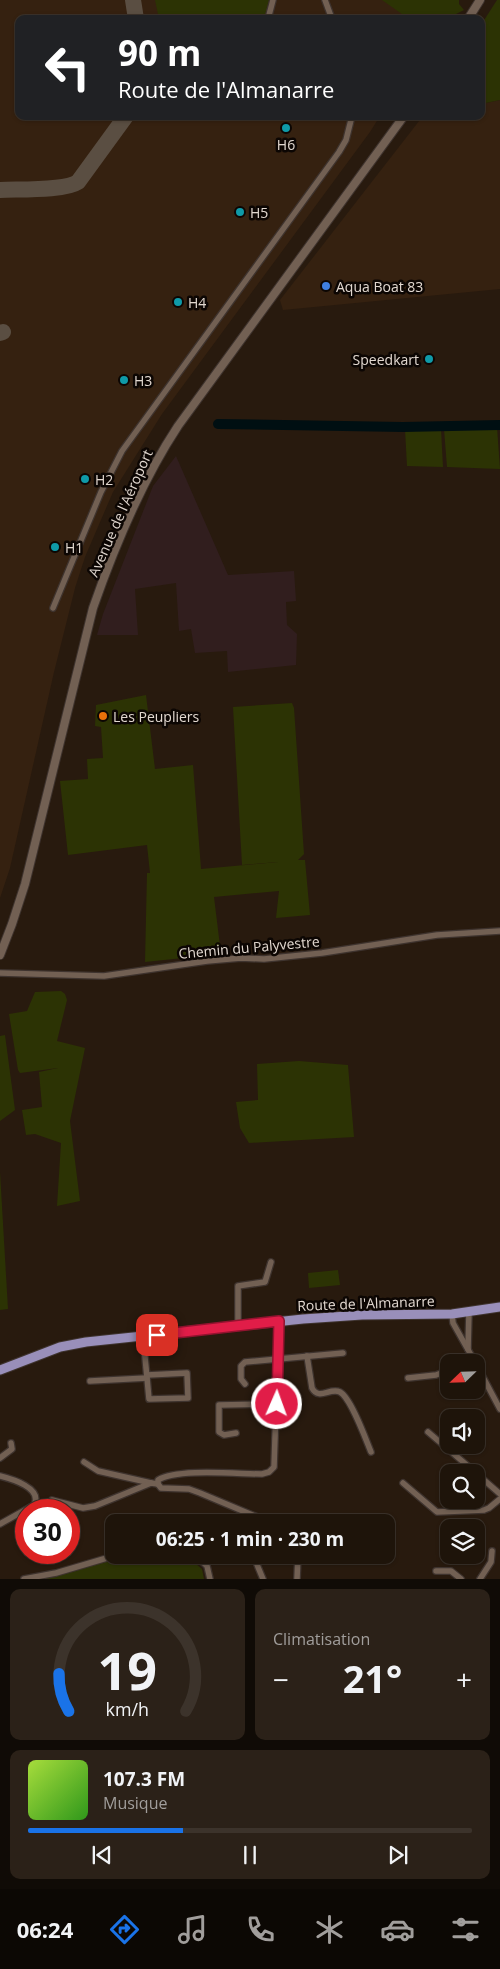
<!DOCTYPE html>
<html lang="fr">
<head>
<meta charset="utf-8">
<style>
  :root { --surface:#1e140a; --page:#2b2118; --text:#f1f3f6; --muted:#a19e9c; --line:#3c332b; --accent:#1a73e8 }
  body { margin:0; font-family:"Open Sans",sans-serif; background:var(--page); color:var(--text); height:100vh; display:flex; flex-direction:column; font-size:19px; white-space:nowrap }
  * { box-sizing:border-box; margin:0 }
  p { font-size:16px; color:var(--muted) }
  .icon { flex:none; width:28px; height:28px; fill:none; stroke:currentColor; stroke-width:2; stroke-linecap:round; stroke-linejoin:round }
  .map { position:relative; height:1579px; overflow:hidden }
  .drawer { display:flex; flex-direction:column; gap:10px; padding:10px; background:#100b06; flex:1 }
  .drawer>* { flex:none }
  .guide { position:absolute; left:15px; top:15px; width:470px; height:105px; border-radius:10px; box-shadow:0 1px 4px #0004,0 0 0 1px var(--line); background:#202124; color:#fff; overflow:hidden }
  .needle { width:32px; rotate:247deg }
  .buttons { position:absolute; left:440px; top:1354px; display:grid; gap:10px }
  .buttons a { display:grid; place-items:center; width:45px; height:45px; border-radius:10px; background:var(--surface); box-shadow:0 1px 4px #0004,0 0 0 1px var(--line); font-size:25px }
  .speed { position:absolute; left:15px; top:1499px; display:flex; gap:10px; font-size:25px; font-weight:700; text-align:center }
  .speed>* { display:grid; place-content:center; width:65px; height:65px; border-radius:50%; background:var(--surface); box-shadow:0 1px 4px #0004,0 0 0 1px var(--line); line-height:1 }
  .speed .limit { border:8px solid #d22; background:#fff; color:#111 }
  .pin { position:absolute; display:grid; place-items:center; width:42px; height:42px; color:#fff; margin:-21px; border-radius:10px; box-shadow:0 2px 8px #0006 }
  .me { position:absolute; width:55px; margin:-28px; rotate:2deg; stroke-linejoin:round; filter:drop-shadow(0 0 4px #0008) }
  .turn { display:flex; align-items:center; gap:18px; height:105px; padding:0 20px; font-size:22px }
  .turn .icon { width:65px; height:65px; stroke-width:2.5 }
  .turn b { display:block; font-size:35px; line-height:42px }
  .big { font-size:38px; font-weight:700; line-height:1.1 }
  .drawer .tile { flex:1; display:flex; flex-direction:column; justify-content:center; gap:8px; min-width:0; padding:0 18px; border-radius:10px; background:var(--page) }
  .drawer .dial { align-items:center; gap:0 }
  .dial svg { height:130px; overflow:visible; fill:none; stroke:var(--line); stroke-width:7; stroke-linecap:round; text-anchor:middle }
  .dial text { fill:var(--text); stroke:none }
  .song { display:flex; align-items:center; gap:15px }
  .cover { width:60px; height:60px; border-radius:8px; background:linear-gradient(135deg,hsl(80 70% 55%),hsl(110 70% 35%)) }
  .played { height:5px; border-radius:2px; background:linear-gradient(90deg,var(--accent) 35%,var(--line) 35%) }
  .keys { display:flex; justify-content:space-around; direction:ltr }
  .heat { display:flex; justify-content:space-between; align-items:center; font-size:28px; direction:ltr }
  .drawer .tiles { flex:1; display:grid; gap:10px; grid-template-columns:1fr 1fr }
  .tile:last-child { grid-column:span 2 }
  .trip { position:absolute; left:105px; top:1514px; width:290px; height:50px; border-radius:10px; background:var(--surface); box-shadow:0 1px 4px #0004,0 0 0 1px var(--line); font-weight:700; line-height:50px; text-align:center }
  .tabs { display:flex; height:80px; justify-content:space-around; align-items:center; background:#0c0804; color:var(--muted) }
  .tabs .icon { width:35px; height:35px }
  .tabs .active { color:var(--accent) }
  .tabs b { font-size:22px; color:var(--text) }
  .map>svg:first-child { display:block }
</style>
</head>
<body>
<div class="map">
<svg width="500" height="1579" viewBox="0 0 500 1579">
  <rect width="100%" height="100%" fill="#281a0e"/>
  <polygon fill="#311e1e" points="176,456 228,575 294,571 296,601 286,602 287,625 297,634 296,665 228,672 227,651 195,653 191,629 179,631 176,583 135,589 138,635 97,635 103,614 153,486"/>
  <g fill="#352110">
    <polygon points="0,0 438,0 430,19 19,19 19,116 380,116 370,132 162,414 113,492 85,557 75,588 54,672 10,868 0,898"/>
    <polygon points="500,100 500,289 283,310 280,300 423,116 481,116 481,104"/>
  </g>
  <g fill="#2c3304">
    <polygon points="155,0 269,0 264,19 159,19"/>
    <polygon points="382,0 459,0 459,4 464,10 446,19 409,19"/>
    <polygon points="497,0 500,0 500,100 481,104 481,25"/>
    <polygon points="497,427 500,469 447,467 444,429"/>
    <polygon points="405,429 441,429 443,467 407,466"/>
    <polygon points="146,695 155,769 193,765 201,869 278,862 242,865 233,707 292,703 294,708 304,854 298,860 305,860 310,915 276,918 279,891 214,897 221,954 145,962 147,873 150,873 147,845 68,855 60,781 88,779 87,759 103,758 101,727 95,726 96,705"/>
    <polygon points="61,991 65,994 67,1000 57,1041 85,1048 70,1121 80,1201 57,1206 61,1143 35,1134 26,1135 22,1110 42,1107 39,1072 58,1068 20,1073 18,1070 9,1014 27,1011 35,992"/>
    <polygon points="5,1035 15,1110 0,1121 0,1036"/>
    <polygon points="299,1061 348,1065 354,1137 249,1143 240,1128 236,1102 258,1100 257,1064"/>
    <polygon points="0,1172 8,1309 0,1310"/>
    <polygon points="338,1270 340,1285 309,1288 308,1273"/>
    <polygon points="136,1555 185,1555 202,1569 204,1579 22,1579 69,1566"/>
  </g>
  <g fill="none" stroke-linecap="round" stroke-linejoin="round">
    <polyline stroke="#000f12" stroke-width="10" points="218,424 403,427 500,425"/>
    <g stroke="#5a4e42" stroke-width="16">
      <polyline points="133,0 136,19"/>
      <path d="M0,190C18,189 65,191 78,182L126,116"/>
      <polyline points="0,333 3,332"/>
    </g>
    <g stroke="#3e332e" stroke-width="8">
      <g id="minor">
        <polyline points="325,0 332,19"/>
        <polyline points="268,19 273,0"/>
        <polyline points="53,608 101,492 122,451 339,152 346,140 352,116"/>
        <polyline points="0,973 104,976 207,961 241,958 264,959 322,953 437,935 500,931"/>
        <polyline points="452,1314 453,1323 475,1362"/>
        <polyline points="238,1325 238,1286 265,1282 271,1262"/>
        <polyline points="143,1336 149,1399 188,1398 187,1373 147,1375"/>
        <polyline points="468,1349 469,1312"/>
        <path d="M307,1356L312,1388C319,1401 330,1387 340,1392C351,1398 366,1440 371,1452"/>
        <polyline points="462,1362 472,1357"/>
        <polyline points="476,1364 500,1409"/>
        <polyline points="408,1378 436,1375 449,1370"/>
        <polyline points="90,1381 147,1378"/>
        <polyline points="245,1384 241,1379 241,1366 245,1362 343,1353"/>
        <polyline points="428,1432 475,1472"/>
        <polyline points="236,1433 224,1435 219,1432 219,1405 277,1404"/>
        <polyline points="442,1444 449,1437"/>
        <polyline points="0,1458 12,1449 11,1443"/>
        <polyline points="84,1462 98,1471 151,1483"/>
        <polyline points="476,1473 500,1494"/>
        <path d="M0,1476C12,1479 43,1488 34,1505L0,1524"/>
        <polyline points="403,1483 437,1512 484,1510 489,1508 500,1499"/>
        <polyline points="52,1500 83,1508 95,1506 151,1483 158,1484"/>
        <path d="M269,1522L200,1493L189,1489L161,1488L158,1484V1480C177,1468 238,1474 262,1474L269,1472L274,1467L279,1321"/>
        <polyline points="195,1555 207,1566 210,1579"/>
        <polyline points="253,1555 263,1579"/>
        <polyline points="436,1571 451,1571 461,1579"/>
        <polyline points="24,1579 56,1573 117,1555"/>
        <polyline points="297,1579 298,1555"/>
        <polyline points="480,1579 491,1562 492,1551"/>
      </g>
    </g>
    <g stroke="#3e332e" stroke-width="10">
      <g id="secondary">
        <polyline points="468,19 480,0"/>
        <path d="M0,955L12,924L25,884L93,608C115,545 141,482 178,426L404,116"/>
      </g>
    </g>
    <g stroke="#3e332e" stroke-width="11">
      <polyline id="primary" points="0,1370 60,1347 86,1342 303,1319 362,1315 452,1314 500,1307"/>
    </g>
    <use href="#minor" stroke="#726053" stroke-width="5.5"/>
    <use href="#secondary" stroke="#726053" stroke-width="8"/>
    <use href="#primary" stroke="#998fba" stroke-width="9"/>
  </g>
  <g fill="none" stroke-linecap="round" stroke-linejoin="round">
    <g stroke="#92132f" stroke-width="12">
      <polyline id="route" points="157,1335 279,1321 277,1404"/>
    </g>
    <use href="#route" stroke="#e11d48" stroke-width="9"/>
  </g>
  <g fill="#0f9aa8" stroke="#0c0603" stroke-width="2">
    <circle cx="286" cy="128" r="5"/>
    <circle cx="240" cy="212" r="5"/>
    <circle cx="178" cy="302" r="5"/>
    <circle cx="429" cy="359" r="5"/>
    <circle cx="124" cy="380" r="5"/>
    <circle cx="85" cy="479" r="5"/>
    <circle cx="55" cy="547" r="5"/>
  </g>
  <circle fill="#3f7fe0" stroke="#0c0603" stroke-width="2" cx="326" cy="286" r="5"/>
  <circle fill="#e8710a" stroke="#0c0603" stroke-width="2" cx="103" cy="716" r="5"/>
  <g text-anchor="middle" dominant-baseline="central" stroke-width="5" stroke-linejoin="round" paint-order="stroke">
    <g font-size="14" fill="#e2d8d0" stroke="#0c0603" text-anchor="start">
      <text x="286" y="144" text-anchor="middle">H6</text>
      <text x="250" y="212">H5</text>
      <text x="336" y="286">Aqua Boat 83</text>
      <text x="188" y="302">H4</text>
      <text x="419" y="359" text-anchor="end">Speedkart</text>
      <text x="134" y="380">H3</text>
      <text x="95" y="479">H2</text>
      <text x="65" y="547">H1</text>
      <text x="113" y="716">Les Peupliers</text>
    </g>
    <g font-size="14" fill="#e2d8d0" stroke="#0c0603">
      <text transform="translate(120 513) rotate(-66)">Avenue de l'Aéroport</text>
      <text transform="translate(249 947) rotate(-5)">Chemin du Palyvestre</text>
      <text transform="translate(366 1303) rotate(-2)">Route de l'Almanarre</text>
    </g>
  </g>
</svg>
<div class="buttons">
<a><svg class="needle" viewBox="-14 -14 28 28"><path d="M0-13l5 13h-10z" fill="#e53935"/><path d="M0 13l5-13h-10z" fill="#a19e9c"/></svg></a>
<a><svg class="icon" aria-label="sound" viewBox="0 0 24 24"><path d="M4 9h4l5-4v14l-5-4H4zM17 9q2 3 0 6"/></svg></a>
<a><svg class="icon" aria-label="search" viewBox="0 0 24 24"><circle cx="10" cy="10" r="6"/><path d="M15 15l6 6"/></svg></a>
<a><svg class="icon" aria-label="layers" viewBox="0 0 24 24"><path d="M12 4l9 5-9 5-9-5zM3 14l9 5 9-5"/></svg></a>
</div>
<div class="speed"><div class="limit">30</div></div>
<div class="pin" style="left:157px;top:1335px;background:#d93025"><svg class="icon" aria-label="arrive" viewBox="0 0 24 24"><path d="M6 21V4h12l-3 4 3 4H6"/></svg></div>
<svg class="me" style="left:277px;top:1404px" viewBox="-20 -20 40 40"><circle r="17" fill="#e11d48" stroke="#fff" stroke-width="3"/><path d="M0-11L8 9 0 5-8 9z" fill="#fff"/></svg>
<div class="trip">06:25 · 1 min · 230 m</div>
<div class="guide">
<div class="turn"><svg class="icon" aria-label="left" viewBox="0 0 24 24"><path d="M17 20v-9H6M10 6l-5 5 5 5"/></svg><div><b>90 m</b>Route de l'Almanarre</div></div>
</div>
</div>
<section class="drawer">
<div class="tiles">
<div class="tile dial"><svg viewBox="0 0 100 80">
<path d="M14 69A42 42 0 1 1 86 69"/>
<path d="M14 69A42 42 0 0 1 8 46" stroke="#1a73e8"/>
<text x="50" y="56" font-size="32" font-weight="700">19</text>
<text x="50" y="72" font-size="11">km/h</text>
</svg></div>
<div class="tile"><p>Climatisation</p>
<div class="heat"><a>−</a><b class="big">21°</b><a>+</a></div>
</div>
<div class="tile">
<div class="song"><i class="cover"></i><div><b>107.3 FM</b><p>Musique</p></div></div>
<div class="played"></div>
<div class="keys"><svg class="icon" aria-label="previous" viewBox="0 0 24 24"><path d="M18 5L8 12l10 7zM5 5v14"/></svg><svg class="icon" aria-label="pause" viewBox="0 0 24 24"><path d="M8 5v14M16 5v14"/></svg><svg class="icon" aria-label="next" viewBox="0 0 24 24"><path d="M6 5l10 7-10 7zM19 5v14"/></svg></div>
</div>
</div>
</section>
<nav class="tabs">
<b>06:24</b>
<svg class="icon active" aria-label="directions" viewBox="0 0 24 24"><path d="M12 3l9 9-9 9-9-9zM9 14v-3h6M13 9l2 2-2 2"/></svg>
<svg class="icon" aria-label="music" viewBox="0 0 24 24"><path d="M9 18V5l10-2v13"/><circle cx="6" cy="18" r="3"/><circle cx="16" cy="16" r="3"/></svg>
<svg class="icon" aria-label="phone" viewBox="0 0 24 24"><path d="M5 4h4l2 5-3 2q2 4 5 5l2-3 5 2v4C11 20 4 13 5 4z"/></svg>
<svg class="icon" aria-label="climate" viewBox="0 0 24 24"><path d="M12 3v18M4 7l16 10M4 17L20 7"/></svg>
<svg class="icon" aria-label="car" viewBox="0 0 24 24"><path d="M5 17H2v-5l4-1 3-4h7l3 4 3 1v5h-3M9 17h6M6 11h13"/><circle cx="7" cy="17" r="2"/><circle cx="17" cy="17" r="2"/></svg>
<svg class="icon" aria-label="filters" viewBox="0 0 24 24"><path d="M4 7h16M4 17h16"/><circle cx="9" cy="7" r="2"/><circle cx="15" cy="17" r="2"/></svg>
</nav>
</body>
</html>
